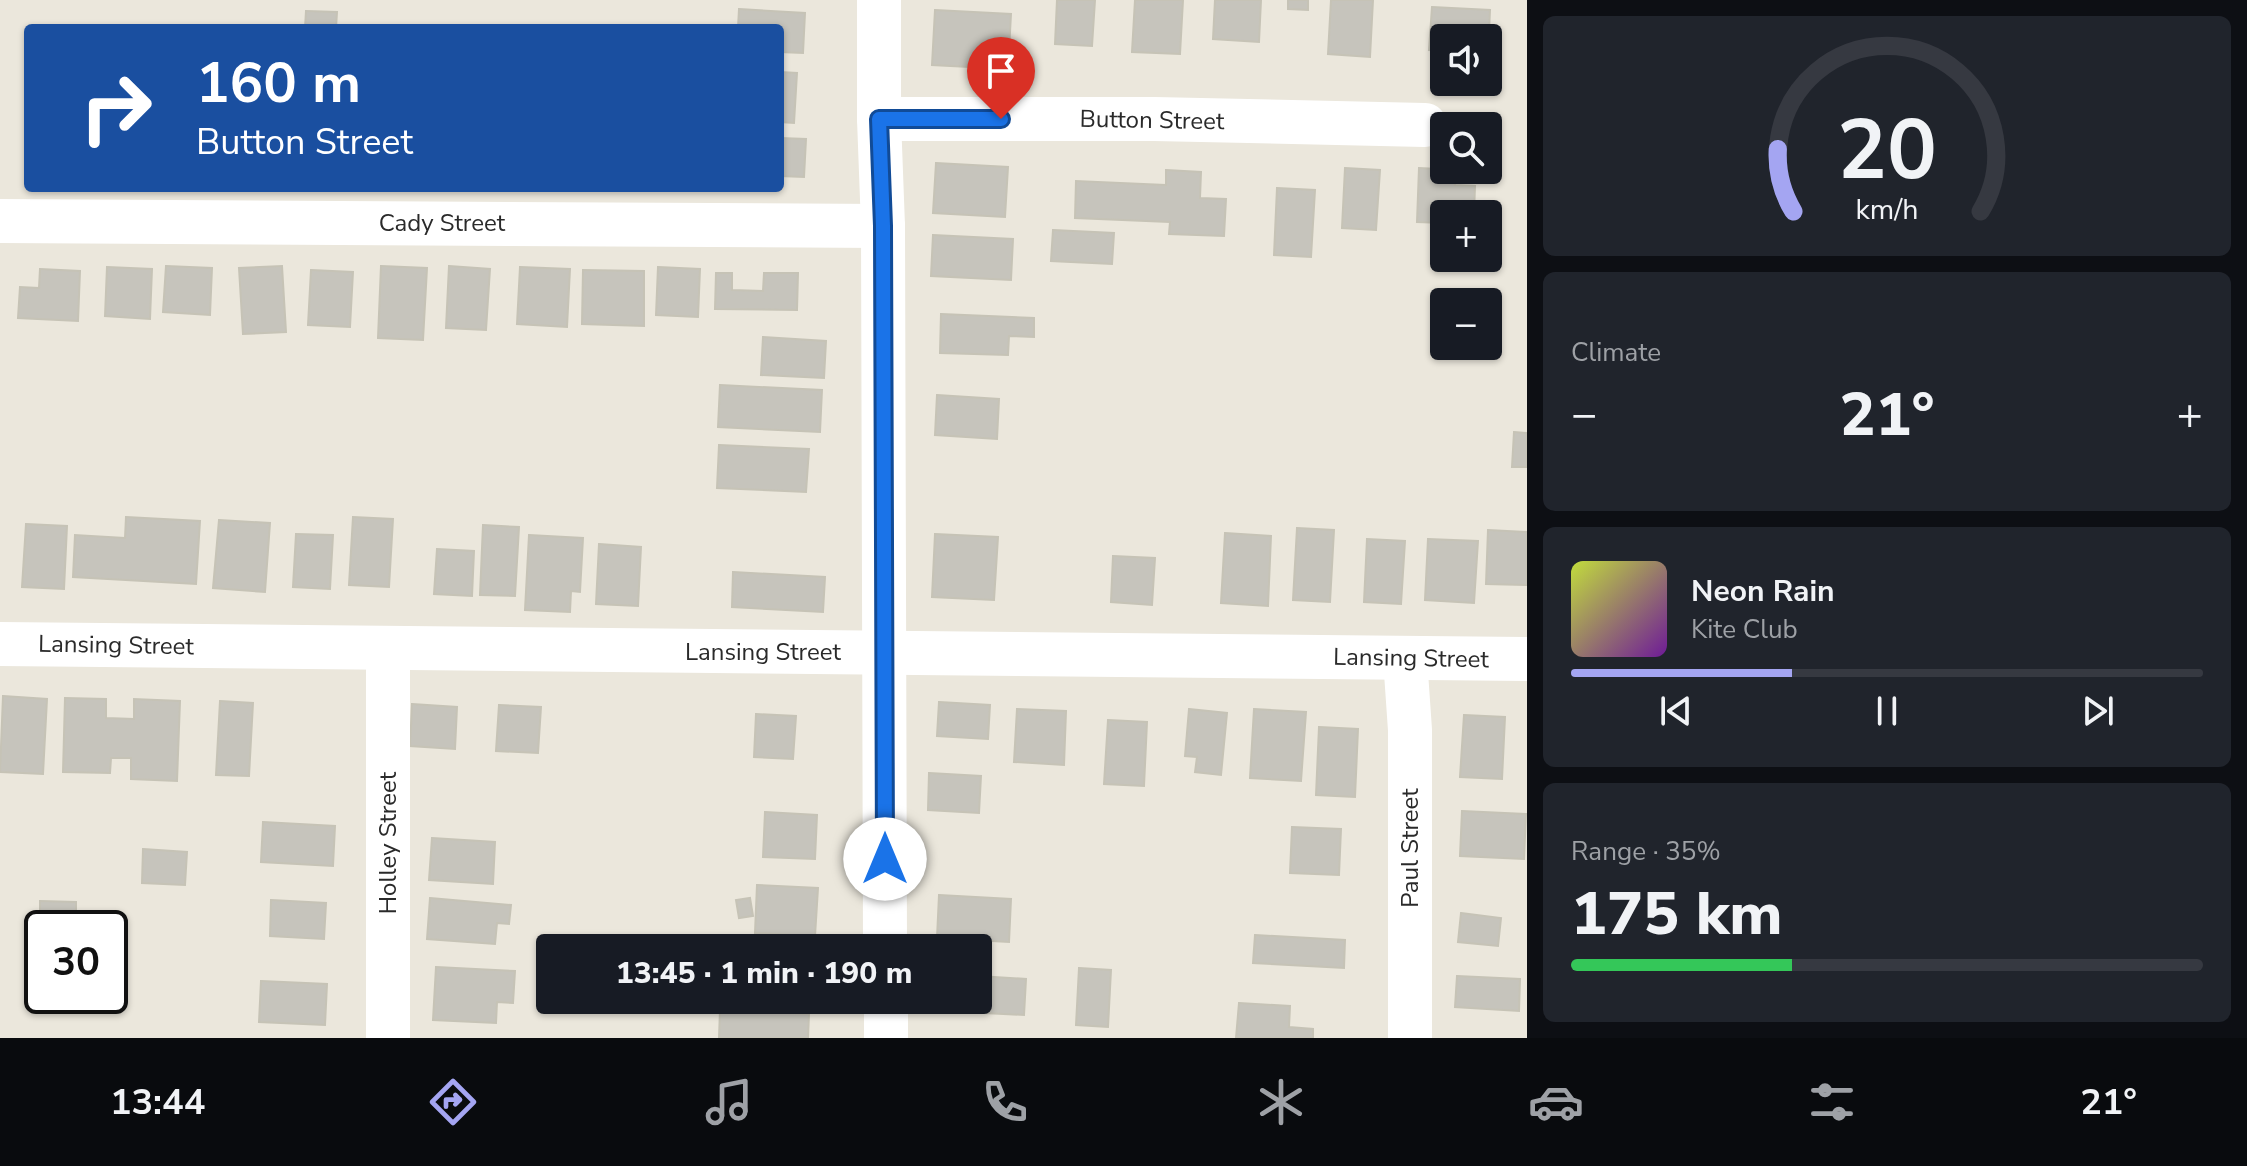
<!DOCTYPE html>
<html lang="en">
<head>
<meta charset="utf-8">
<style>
  :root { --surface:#171b24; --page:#20242c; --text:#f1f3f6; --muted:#9ea1a6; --line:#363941; --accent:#a4a5f2 }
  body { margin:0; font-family:"Nunito Sans",sans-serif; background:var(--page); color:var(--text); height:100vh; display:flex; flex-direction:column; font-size:30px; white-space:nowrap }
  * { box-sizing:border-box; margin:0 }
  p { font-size:26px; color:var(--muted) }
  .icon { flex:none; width:44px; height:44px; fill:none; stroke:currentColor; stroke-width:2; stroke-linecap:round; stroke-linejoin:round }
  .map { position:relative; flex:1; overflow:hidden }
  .side { display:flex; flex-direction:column; gap:16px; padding:16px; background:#0d0f14; width:720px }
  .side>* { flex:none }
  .banner { position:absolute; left:24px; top:24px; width:760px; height:168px; border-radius:8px; box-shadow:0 2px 6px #0004; background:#1a4fa0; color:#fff; overflow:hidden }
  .buttons { position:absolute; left:1430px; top:24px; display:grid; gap:16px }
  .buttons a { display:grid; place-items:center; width:72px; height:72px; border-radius:8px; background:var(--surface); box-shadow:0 2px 6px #0004; font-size:40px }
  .speed { position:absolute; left:24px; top:910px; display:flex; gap:16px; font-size:40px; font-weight:700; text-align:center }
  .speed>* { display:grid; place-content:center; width:104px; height:104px; border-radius:50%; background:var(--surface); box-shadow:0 2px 6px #0004; line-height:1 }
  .speed .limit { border:4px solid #111; border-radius:12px; background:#fff; color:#111 }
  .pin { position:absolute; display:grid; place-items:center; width:68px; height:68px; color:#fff; margin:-82px -34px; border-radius:50% 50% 50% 0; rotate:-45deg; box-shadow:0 0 8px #0007 }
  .pin .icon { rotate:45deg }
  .me { position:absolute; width:88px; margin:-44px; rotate:0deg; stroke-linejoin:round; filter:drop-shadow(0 0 6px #0008) }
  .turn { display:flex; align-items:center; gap:28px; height:168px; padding:0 40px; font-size:36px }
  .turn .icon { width:104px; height:104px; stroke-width:2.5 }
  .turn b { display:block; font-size:56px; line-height:68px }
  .big { font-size:60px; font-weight:800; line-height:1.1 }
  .side .card { flex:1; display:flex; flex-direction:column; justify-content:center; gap:12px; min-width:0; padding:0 28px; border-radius:12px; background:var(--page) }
  .side .dial { align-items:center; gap:0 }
  .dial svg { height:208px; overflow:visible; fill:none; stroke:var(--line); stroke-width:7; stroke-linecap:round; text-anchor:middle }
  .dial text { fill:var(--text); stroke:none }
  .song { display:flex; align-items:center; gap:24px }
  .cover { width:96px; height:96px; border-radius:12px; background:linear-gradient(135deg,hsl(70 70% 55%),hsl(280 70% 35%)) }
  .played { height:8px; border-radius:4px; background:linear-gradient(90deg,var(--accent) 35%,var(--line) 35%) }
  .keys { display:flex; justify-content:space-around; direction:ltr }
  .heat { display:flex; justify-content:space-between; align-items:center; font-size:44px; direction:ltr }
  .charge { height:12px; border-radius:6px; background:linear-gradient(90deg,#34c759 35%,var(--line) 0) }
  .trip { position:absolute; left:536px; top:934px; width:456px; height:80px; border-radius:8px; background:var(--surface); box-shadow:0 2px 6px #0004; font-weight:800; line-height:80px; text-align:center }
  .menu { display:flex; height:128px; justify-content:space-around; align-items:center; background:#090b0e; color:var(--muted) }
  .menu .icon { width:56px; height:56px }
  .menu .active { color:var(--accent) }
  .menu b { font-size:36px; color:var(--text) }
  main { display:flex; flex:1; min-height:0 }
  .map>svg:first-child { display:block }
</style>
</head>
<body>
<main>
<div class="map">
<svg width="1527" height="1038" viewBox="0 0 1527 1038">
  <rect width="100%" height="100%" fill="#ebe7dc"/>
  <g fill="#c6c4bc" stroke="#c6c3b6" stroke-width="2">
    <polygon points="1057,0 1095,0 1092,46 1055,44"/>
    <polygon points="1135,0 1183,0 1180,54 1132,52"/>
    <polygon points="1215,0 1261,0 1259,42 1213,39"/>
    <polygon points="1288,0 1308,0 1308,10 1288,9"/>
    <polygon points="1331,0 1373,0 1370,57 1328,54"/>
    <polygon points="1432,7 1490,10 1488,54 1488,38 1444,38 1444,51 1429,50"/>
    <polygon points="739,9 805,13 803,53 780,52 780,28 738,28"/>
    <polygon points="935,10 1011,14 1008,69 932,65"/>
    <polygon points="306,11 337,12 336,28 305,28"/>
    <polygon points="780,72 797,73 794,123 780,122"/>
    <polygon points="780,138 806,139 804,177 780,176"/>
    <polygon points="936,163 1008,167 1005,217 933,213"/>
    <polygon points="1345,168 1380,170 1376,230 1342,228"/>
    <polygon points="1419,168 1456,170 1455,185 1475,186 1474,214 1444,214 1444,223 1417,222"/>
    <polygon points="1166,170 1201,172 1200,198 1226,199 1224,236 1169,234 1170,222 1075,218 1076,181 1166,185"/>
    <polygon points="1277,188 1315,190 1311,257 1274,255"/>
    <polygon points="1053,230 1114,233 1112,264 1051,261"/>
    <polygon points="933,235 1013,239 1011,280 931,276"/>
    <polygon points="166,266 212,268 210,315 163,312"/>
    <polygon points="282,266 286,332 243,334 239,268"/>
    <polygon points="381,266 427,268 423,340 378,338"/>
    <polygon points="449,266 490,269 486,330 446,328"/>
    <polygon points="107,267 152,269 150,319 105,316"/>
    <polygon points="520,267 570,269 567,327 517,324"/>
    <polygon points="658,267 700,269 698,317 656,315"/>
    <polygon points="40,269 80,271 78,321 18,318 20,287 39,288"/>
    <polygon points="311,270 353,272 350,327 308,325"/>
    <polygon points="583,270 644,271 644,326 582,324"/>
    <polygon points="716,273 732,273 732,290 763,291 764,273 798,273 797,310 715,309"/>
    <polygon points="941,314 1034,318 1034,337 1009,336 1008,355 940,353"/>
    <polygon points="763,337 826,341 824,378 761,375"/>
    <polygon points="720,385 822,390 820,432 718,427"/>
    <polygon points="937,395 999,399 997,439 935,435"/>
    <polygon points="1514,432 1527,433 1527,467 1512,467"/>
    <polygon points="719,445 809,449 806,492 717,488"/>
    <polygon points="126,517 200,521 196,584 73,577 75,535 125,538"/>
    <polygon points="353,517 393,519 389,587 349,585"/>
    <polygon points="219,520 270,523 265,592 213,588"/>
    <polygon points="26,524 67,526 64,589 22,587"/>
    <polygon points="483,525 519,527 515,596 480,595"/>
    <polygon points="1297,528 1334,530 1330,602 1293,600"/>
    <polygon points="1488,530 1527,532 1527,585 1486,584"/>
    <polygon points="1225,533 1271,536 1268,606 1221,603"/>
    <polygon points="296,534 333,535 330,589 293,587"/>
    <polygon points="935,534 998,537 994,600 932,597"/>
    <polygon points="529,535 583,538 580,592 571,591 570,612 525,610"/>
    <polygon points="1367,539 1405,541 1401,604 1364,602"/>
    <polygon points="1428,539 1478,541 1474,603 1425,600"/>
    <polygon points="599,544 641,547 638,606 596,604"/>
    <polygon points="437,549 474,551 472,596 434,594"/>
    <polygon points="1113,556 1155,558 1152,605 1111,602"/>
    <polygon points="733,572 825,577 823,612 732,607"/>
    <polygon points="3,696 47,699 43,774 0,772"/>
    <polygon points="65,698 106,699 106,718 134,719 134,699 180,701 177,781 131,779 131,758 111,758 110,773 63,772"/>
    <polygon points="220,701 253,703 249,776 216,775"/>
    <polygon points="939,702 990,705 988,739 937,736"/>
    <polygon points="412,704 457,707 455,749 410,746"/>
    <polygon points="499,705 541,707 538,753 496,751"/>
    <polygon points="1017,709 1066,711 1064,765 1014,762"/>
    <polygon points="1189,709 1227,713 1221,775 1195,772 1197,757 1185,756"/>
    <polygon points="1254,709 1306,712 1301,781 1250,778"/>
    <polygon points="756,714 796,716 793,759 754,757"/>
    <polygon points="1464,715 1505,717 1502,779 1460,777"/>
    <polygon points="1108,720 1147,722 1144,786 1104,784"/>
    <polygon points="1319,727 1358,729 1355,797 1316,795"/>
    <polygon points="929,773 981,776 979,813 928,810"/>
    <polygon points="1462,811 1526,814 1524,859 1460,856"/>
    <polygon points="765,812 817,815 815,859 763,857"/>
    <polygon points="263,822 335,826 333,866 261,862"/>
    <polygon points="1292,827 1341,829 1339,875 1290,873"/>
    <polygon points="432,838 495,842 493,884 429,880"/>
    <polygon points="143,849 187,852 185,885 142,883"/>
    <polygon points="757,885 818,888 815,936 755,933"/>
    <polygon points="939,895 1011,899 1009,942 937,938"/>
    <polygon points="430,898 511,905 509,924 497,923 495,944 427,939"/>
    <polygon points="750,898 753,916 739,918 736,900"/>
    <polygon points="271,900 326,903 324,939 270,936"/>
    <polygon points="40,901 76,902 76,915 40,915"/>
    <polygon points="1461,913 1501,918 1498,946 1458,942"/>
    <polygon points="1255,935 1345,940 1344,968 1253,963"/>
    <polygon points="436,967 515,971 513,1003 497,1002 496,1023 433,1020"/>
    <polygon points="1079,968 1111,970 1108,1027 1076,1025"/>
    <polygon points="978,976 1026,979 1024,1015 945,1011 945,1000 978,1000"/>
    <polygon points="1457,976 1520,979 1519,1011 1455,1007"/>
    <polygon points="261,981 327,984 325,1025 259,1022"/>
    <polygon points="1239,1003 1290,1006 1289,1027 1313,1029 1313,1038 1236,1038"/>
    <polygon points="720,1010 809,1014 808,1038 719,1038"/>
  </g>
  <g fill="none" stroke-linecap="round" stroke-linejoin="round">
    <g stroke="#fff" stroke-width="44">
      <polyline points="879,0 879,119 883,226 885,948"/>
      <polyline points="879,119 1154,119 1425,125"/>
      <polyline points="0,221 883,226"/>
      <polyline points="0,644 1527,659"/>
      <polyline points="388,649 388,1038"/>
      <polyline points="1405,658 1410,730 1410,1038"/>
      <polyline points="886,1000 886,1038"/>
    </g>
  </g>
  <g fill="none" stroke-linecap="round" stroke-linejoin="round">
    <g stroke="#114b97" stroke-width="20">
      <polyline id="route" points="885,859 883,226 879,119 1001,119"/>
    </g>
    <use href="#route" stroke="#1a73e8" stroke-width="14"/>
  </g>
  <g text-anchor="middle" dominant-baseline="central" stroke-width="6" stroke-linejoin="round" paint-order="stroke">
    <g font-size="24" fill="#2a2a2a" stroke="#fff">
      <text transform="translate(1152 120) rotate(1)">Button Street</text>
      <text x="442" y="223">Cady Street</text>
      <text transform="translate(116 645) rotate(1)">Lansing Street</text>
      <text x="763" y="652">Lansing Street</text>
      <text transform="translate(1411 658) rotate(1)">Lansing Street</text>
      <text transform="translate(388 843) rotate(-90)">Holley Street</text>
      <text transform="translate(1410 848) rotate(-90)">Paul Street</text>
    </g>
  </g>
</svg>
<div class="buttons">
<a><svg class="icon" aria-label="sound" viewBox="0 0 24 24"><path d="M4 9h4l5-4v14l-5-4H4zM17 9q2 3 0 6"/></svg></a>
<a><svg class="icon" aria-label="search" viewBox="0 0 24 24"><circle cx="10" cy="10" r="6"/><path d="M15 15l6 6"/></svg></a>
<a>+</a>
<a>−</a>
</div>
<div class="speed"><div class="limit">30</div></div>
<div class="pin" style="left:1001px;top:119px;background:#d93025"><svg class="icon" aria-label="arrive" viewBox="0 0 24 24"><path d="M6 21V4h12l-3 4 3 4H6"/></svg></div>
<svg class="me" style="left:885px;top:859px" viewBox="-20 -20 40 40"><circle r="19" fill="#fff"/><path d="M0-13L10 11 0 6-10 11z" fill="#1a73e8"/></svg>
<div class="trip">13:45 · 1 min · 190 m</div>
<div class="banner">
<div class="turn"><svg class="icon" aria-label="right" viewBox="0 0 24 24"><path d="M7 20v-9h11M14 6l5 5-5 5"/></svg><div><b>160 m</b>Button Street</div></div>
</div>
</div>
<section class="side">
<div class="card dial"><svg viewBox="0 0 100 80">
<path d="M14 69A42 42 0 1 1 86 69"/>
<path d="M14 69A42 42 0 0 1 8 45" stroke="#a4a5f2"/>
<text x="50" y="56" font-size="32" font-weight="700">20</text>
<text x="50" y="72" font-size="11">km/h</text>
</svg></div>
<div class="card"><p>Climate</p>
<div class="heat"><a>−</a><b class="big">21°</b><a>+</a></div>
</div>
<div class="card">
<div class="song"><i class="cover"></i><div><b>Neon Rain</b><p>Kite Club</p></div></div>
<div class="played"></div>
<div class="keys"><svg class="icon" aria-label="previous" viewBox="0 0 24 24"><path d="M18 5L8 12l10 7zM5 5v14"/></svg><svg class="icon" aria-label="pause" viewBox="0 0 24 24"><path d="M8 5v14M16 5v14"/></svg><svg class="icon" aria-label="next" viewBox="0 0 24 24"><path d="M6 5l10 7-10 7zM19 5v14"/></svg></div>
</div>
<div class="card"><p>Range · 35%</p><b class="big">175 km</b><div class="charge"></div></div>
</section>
</main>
<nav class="menu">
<b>13:44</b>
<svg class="icon active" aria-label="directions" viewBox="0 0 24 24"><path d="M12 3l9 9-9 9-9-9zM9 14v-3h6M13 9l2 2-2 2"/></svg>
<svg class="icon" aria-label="music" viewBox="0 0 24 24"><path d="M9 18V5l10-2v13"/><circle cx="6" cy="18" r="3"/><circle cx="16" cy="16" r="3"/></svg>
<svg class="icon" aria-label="phone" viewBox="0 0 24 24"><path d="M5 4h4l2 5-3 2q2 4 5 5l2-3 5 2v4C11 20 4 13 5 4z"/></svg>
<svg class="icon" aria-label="climate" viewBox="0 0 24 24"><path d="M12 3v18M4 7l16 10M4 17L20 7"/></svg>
<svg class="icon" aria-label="car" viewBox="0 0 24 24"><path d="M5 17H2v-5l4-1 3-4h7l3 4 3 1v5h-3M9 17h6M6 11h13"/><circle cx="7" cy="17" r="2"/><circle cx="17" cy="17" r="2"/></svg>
<svg class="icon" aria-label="filters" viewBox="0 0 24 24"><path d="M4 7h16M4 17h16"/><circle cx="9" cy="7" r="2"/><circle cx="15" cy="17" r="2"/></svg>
<b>21°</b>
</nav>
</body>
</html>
